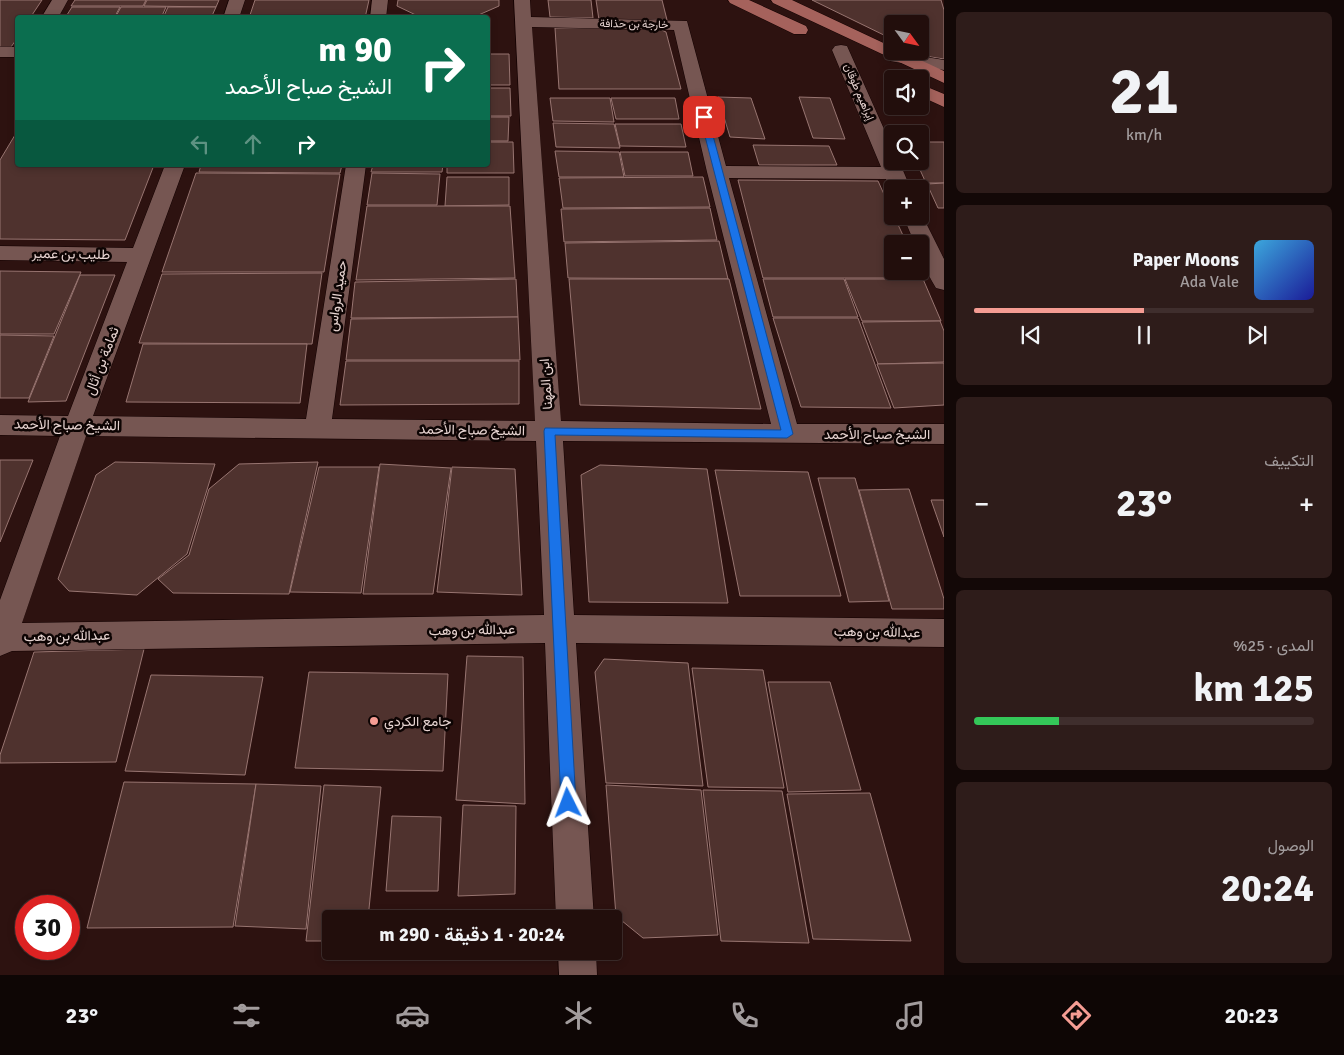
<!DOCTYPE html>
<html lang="ar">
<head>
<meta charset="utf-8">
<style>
  :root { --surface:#220e0c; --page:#2e1c1a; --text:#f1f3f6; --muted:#a29c9d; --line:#3f2e2d; --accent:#f59c93 }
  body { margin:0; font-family:Signika,Vazirmatn,sans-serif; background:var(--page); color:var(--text); direction:rtl; height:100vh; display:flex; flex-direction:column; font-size:19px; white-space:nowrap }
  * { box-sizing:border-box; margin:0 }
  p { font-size:16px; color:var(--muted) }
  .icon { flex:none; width:28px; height:28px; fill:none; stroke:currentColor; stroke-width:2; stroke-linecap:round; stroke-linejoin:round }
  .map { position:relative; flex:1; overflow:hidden; direction:ltr }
  .sheet { display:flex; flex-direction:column; gap:12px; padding:12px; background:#130807; width:400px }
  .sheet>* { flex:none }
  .banner { position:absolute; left:15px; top:15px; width:475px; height:152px; border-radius:5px; box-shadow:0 2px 8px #0003,0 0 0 1px var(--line); direction:rtl; background:#0b6e4f; color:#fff; overflow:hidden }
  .needle { width:32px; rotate:123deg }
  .fabs { position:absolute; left:884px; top:15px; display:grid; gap:10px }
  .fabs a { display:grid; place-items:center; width:45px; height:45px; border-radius:5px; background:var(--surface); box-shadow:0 2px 8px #0003,0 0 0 1px var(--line); font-size:25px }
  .speed { position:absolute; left:15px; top:895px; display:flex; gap:10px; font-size:25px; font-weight:700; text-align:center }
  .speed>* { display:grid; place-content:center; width:65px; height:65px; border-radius:50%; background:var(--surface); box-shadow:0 2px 8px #0003,0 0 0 1px var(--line); line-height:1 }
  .speed .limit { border:8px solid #d22; background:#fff; color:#111 }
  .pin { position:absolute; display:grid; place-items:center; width:42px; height:42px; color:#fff; margin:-21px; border-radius:10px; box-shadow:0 2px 8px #0006 }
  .me { position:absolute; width:55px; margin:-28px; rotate:357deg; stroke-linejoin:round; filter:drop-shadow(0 0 4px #0008) }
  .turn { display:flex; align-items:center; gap:18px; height:105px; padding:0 15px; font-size:22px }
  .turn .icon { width:65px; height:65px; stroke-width:2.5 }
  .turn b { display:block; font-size:35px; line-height:42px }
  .lanes { display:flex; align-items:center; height:48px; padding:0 15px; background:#0003; justify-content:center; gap:25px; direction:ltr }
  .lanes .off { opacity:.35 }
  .big { font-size:38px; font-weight:700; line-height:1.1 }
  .sheet .card { flex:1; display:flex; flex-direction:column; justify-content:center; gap:8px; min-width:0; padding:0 18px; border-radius:8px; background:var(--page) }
  .sheet .dial { align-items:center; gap:0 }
  .dial b { font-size:65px; line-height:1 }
  .song { display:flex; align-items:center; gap:15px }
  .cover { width:60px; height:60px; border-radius:8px; background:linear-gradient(135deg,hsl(200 70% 55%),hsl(240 70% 35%)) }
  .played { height:5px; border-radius:2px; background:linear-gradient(90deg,var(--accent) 50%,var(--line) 50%) }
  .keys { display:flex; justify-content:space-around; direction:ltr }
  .heat { display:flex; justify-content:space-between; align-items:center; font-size:28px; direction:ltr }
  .charge { height:8px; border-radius:4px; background:linear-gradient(90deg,#34c759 25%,var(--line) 0) }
  .trip { position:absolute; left:322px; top:910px; width:300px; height:50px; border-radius:5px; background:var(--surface); box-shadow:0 2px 8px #0003,0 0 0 1px var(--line); font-weight:700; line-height:50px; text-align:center; direction:rtl }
  .dock { display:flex; height:80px; justify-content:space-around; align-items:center; background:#0e0605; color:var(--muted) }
  .dock .icon { width:35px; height:35px }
  .dock .selected { color:var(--accent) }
  .dock b { font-size:22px; color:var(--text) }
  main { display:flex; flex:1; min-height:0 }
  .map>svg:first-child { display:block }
</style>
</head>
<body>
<main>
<section class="sheet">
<div class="card dial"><b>21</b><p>km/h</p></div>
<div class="card">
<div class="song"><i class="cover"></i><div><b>Paper Moons</b><p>Ada Vale</p></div></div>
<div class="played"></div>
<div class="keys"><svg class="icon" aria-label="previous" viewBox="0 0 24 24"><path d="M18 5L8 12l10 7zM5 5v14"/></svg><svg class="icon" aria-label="pause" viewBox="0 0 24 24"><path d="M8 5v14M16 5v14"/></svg><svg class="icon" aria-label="next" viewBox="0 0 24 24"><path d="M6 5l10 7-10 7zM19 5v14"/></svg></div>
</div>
<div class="card"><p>التكييف</p>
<div class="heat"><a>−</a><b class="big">23°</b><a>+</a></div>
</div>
<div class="card"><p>المدى · 25%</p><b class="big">125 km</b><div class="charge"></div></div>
<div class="card"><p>الوصول</p><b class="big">20:24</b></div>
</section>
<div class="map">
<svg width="944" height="975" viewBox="0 0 944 975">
  <rect width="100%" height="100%" fill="#2d1210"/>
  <g fill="#4f322e" stroke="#987571">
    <polygon points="0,0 42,0 30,18 18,18 18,37 11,47 0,47"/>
    <polygon points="75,0 146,0 143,6 71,6"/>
    <polygon points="147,0 219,0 216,7 144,6"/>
    <polygon points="255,0 369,0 365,18 249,18"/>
    <polygon points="398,0 499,0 499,6 474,17 420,17 397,6"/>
    <polygon points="548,0 591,0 593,18 550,17"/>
    <polygon points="596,0 662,0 667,20 599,20"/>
    <polygon points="812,0 941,0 944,10 944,59 931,57 919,51 920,24 892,24 892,39"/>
    <polygon points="72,7 120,7 114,18 65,18"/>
    <polygon points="121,7 166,7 161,18 115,18"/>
    <polygon points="168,7 216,7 211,18 163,18"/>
    <polygon points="555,28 657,28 666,32 681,89 559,89"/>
    <polygon points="488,54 509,54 510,85 488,85"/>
    <polygon points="488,88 510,88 511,116 488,116"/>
    <polygon points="718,97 751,98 765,139 730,137"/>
    <polygon points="799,97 830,98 845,139 813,138"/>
    <polygon points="550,98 610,98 614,122 553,121"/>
    <polygon points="611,98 675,98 679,119 616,119"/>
    <polygon points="488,117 509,117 508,141 488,141"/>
    <polygon points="553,123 614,124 620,148 556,147"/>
    <polygon points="615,124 681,124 686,147 620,146"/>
    <polygon points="18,130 18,165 154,165 125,240 0,239 0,160"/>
    <polygon points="488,142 513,142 514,173 447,173 447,165 488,165"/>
    <polygon points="920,142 944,142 944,183 926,183 916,161 920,161"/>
    <polygon points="753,145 829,146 837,165 759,165"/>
    <polygon points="555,151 619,152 624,177 559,177"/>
    <polygon points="620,152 688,152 693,176 625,176"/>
    <polygon points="201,165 342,165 340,173 199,172"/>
    <polygon points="373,165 443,165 442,172 371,172"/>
    <polygon points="196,173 340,174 324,272 162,272"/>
    <polygon points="372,173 440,174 437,205 367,205"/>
    <polygon points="447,177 509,177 509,205 445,206"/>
    <polygon points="703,177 710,207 563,208 559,178"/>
    <polygon points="738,180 878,181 892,212 892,216 894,216 907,244 892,244 892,271 919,271 922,278 763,278"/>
    <polygon points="944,183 944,208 938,208 927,184"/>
    <polygon points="367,206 510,206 515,278 356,280"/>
    <polygon points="710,208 717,240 564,242 561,209"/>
    <polygon points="719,241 728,279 568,278 565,243"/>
    <polygon points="0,271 81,272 54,334 0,334"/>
    <polygon points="322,273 312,344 139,343 162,274"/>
    <polygon points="80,275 115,275 66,401 28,402"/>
    <polygon points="516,279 518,317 351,318 355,282"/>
    <polygon points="569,279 729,279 761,409 580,405"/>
    <polygon points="763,279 844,279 858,317 773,317"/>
    <polygon points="845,279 923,279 941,321 862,321"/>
    <polygon points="518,317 520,360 346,360 351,319"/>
    <polygon points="773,318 858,318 891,408 801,407"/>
    <polygon points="940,321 944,331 944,362 878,364 862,322"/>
    <polygon points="0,335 54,336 29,398 0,398"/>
    <polygon points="143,344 307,344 300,403 126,402"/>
    <polygon points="346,361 519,361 519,404 340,405"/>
    <polygon points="944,363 944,405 894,408 877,364"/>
    <polygon points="0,460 33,460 0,542"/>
    <polygon points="115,462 215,464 187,554 137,595 69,591 58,579 96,475"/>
    <polygon points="318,462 289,594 173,593 158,579 189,555 209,489 239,464"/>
    <polygon points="380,464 451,468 433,594 363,594"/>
    <polygon points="600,465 707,469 728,603 589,602 581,475"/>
    <polygon points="319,467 379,467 361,593 290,592"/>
    <polygon points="452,467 515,469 522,595 437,592"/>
    <polygon points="715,470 808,472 841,596 740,596"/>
    <polygon points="818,478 855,478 889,601 849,602"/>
    <polygon points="909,489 944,599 944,609 892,609 859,490"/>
    <polygon points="931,500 944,500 944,537"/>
    <polygon points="144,649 116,762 0,763 0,755 34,652"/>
    <polygon points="467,656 523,657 525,804 456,800"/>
    <polygon points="604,659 688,663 703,786 606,783 595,672"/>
    <polygon points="692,668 763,670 784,788 708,787"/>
    <polygon points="309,672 448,674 443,771 295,768"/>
    <polygon points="151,675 263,677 245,775 125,771"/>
    <polygon points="768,682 830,682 861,790 788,792"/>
    <polygon points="124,782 256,784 233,927 87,928"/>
    <polygon points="256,784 321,786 306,929 235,926"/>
    <polygon points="324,785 381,787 368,919 331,919 331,941 306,941"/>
    <polygon points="606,785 701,790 718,935 643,938 616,916"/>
    <polygon points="703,790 782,791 809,943 721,941"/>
    <polygon points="870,793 911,941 813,939 787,794"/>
    <polygon points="463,805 516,806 515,894 458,896"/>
    <polygon points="392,816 441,817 438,891 386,891"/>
  </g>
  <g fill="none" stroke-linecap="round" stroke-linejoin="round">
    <g stroke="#130101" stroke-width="1">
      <g id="minor">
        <polygon points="52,0 68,0 58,18 41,18"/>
        <polygon points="229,0 245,0 239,18 223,18"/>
        <polygon points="372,0 388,0 386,18 370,18"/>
        <path d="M514,0H530L531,17L687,21L726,166L881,167L832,50L835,46L841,45L847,46L892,147V161H899L910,187L909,189H892V191L886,179L729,178L797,424H944V444L563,441L574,615L944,619V647L576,643L594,919H556L545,643L12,651L0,656V600L60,436L0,435V415L68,416L127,262L0,260V246L133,248L165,165H185L93,416L306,419L346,165H366L332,419L535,421ZM532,27L674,30L707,172L771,424L561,421ZM86,436L536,441L544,615L22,623Z"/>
        <rect x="0" y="47" width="18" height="10"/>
        <polygon points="896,52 944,60 944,70 890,61 887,57 890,53"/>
        <path d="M920,211L944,259V290L936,288C928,275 920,259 920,244H915L903,216H920Z"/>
        <polygon points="558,951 596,951 597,975 559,975"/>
      </g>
    </g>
    <g stroke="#130101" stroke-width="1">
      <g id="major">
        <polygon points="728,0 749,0 806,26 808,30 806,34 794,34 730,3"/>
        <polygon points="771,0 792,0 892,47 892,51 901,51 944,71 944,83 773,3"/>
        <polygon points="920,84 944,94 944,107 920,96"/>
      </g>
    </g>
    <use href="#minor" fill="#765652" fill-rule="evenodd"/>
    <use href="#major" fill="#a5625c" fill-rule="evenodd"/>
  </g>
  <polygon fill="#1a73e8" stroke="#114b97" points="701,115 708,117 793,434 787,438 555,435 576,803 574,808 568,810 563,808 561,803 544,431 545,428 781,430 700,117"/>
  <circle fill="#f59c93" stroke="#0d0403" stroke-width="2" cx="374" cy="721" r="5"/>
  <g text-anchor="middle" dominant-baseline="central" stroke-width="5" stroke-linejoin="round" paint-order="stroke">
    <g font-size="11" fill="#e7d4d1" stroke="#0d0403">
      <text transform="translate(634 24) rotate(1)">خارجة بن حذافة</text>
      <text transform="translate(859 92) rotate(67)">إبراهيم طوقان</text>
    </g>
    <g font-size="14" fill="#e7d4d1" stroke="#0d0403">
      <text transform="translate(71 254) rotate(1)">طليب بن عمير</text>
      <text transform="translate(337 296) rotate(-82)">حميد الرواس</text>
      <text transform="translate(102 361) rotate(-69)">ثمامة بن أثال</text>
      <text transform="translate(546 384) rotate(-94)">ابن المهنا</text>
      <text transform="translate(67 425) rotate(1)">الشيخ صباح الأحمد</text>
      <text transform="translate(472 430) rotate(1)">الشيخ صباح الأحمد</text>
      <text x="877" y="434">الشيخ صباح الأحمد</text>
      <text transform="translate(472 630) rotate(-1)">عبدالله بن وهب</text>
      <text transform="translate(877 632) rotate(1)">عبدالله بن وهب</text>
      <text transform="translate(67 636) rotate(-1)">عبدالله بن وهب</text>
    </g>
    <g font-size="14" fill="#e7d4d1" stroke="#0d0403" text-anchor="start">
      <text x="384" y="721">جامع الكردي</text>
    </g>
  </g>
</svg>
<div class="fabs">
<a><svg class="needle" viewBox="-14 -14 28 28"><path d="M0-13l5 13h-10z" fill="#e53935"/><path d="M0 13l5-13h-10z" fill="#a29c9d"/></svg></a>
<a><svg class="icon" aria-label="sound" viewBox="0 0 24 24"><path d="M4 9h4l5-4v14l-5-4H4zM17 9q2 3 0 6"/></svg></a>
<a><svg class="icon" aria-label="search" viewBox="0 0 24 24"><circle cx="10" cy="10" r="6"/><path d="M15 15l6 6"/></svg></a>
<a>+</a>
<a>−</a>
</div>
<div class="speed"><div class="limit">30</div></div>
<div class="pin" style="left:704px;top:117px;background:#d93025"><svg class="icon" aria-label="arrive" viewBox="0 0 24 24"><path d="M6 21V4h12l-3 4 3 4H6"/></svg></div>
<svg class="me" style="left:568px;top:803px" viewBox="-20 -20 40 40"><path d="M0-17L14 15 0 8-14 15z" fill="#1a73e8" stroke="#fff" stroke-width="4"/></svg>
<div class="trip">20:24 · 1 دقيقة · 290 m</div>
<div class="banner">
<div class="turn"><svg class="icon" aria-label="right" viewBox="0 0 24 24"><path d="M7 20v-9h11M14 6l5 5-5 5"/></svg><div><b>90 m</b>الشيخ صباح الأحمد</div></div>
<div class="lanes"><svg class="icon off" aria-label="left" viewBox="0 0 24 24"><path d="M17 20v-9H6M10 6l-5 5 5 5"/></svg><svg class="icon off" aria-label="ahead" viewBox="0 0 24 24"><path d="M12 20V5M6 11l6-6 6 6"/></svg><svg class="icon" aria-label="right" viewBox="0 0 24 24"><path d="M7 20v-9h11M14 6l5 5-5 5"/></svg></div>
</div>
</div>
</main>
<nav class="dock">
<b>20:23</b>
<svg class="icon selected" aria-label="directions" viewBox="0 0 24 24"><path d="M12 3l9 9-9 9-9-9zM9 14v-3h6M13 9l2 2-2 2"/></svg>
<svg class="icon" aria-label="music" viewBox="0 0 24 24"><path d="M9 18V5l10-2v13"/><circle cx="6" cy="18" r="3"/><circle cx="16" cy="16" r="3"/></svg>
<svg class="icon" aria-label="phone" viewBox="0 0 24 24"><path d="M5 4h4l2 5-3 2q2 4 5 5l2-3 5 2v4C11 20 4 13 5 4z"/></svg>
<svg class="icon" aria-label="climate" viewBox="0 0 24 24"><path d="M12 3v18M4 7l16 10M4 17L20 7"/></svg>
<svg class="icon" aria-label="car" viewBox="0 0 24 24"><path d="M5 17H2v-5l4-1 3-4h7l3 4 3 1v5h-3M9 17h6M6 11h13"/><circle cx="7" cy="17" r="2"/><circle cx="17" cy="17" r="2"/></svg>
<svg class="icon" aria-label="filters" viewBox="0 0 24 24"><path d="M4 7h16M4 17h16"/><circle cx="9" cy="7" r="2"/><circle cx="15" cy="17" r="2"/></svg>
<b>23°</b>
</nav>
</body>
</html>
